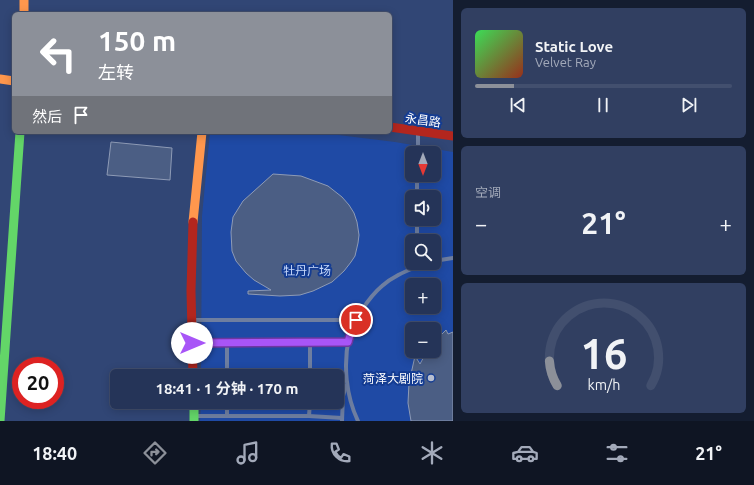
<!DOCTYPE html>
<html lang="zh">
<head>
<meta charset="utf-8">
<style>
  :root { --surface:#253458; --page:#313f61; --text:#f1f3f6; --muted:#a3aaba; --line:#424f6e; --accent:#8c9099 }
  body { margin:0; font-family:Ubuntu,"Noto Sans SC",sans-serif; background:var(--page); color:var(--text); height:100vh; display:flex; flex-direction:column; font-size:15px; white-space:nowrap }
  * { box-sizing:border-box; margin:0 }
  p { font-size:13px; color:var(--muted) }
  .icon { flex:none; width:22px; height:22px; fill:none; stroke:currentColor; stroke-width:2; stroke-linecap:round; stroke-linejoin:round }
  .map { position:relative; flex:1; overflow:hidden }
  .drawer { display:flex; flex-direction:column; gap:8px; padding:8px; background:#141d30; width:301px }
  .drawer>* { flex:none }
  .top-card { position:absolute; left:12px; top:12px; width:380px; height:122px; border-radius:6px; box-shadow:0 2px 10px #0003,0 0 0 1px var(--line); background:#8c9099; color:#fff; overflow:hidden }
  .needle { width:26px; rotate:180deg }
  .fabs { position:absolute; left:405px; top:146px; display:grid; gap:8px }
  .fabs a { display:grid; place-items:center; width:36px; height:36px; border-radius:6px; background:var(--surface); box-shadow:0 2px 10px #0003,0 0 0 1px var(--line); font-size:20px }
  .speed { position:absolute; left:12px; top:357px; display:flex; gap:8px; font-size:20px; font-weight:700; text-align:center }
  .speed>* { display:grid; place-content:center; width:52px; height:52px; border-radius:50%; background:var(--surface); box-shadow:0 2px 10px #0003,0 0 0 1px var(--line); line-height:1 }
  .speed .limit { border:6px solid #d22; background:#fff; color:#111 }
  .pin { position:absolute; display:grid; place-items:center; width:34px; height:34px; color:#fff; margin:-17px; border:2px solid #fff; border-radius:50%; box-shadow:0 1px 4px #0007 }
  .me { position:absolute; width:44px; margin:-22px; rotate:90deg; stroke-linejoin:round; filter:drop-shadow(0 0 3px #0008) }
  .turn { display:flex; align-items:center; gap:14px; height:84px; padding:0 20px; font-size:18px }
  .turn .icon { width:52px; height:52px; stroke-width:2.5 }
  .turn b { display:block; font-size:28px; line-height:34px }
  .then { display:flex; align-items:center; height:38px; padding:0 20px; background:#0003; gap:8px; font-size:15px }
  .big { font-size:30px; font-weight:700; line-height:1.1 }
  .drawer .card { flex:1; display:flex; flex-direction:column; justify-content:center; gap:6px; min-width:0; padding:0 14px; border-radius:6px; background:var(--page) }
  .drawer .dial { align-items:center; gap:0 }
  .dial svg { height:104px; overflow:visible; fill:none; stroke:var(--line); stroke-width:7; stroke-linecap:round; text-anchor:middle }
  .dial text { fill:var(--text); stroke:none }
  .song { display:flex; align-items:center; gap:12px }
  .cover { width:48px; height:48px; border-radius:6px; background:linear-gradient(135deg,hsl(130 70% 55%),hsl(10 70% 35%)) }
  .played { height:4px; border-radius:2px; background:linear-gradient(90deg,var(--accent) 15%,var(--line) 15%) }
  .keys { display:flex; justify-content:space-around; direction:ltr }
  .heat { display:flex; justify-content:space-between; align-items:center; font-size:22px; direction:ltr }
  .trip { position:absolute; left:110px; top:369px; width:234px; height:40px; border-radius:6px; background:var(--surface); box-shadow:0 2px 10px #0003,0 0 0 1px var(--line); font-weight:700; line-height:40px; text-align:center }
  .menu { display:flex; height:64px; justify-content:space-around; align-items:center; background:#0f1523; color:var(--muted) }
  .menu .icon { width:28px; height:28px }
  .menu .active { color:var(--accent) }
  .menu b { font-size:18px; color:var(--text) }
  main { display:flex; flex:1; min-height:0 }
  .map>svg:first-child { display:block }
</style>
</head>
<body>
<main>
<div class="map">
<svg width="453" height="421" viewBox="0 0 453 421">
  <rect width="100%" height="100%" fill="#314675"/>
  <path fill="#1f4aa5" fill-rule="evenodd" d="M210,132H314L395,142L453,152V421H200L201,402H337V376H201L202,216ZM412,153H434V175H412ZM412,197H434V219H412ZM412,241H434V263H412ZM412,285H434V307H412ZM412,329H434V351H412Z"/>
  <g fill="#4b5e84" stroke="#8e9bb6">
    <polygon points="111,142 172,148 170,180 107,175"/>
    <polygon points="273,174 301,176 328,186 342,197 349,205 354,213 357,222 359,235 358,243 355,256 351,262 344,271 332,282 313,291 300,295 280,296 248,294 248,291 271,290 254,280 246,273 236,261 232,251 231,232 233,217 243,201"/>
    <polygon points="446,330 448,334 453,332 453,421 411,421 408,403 409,383 415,356 420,364 427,351 434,351 434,342"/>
  </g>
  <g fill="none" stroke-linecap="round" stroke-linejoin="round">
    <g stroke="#6e7ea0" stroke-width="4">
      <polyline points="418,153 418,131"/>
      <polyline points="417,197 417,175"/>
      <polyline points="417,241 417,219"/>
      <polyline points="434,261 453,258"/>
      <polyline points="416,263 416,267 426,263"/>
      <polyline points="193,320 356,320"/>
      <polyline points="310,342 348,342"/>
      <polyline points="192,343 310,342 310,376"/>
      <polyline points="227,375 310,375"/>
      <polyline points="227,376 227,343"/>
      <polyline points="194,416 309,416 310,402"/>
      <polyline points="227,416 227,402"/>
      <polyline points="309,416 342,418"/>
      <polyline points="342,421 343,396 346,386"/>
      <path d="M358,421C346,396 343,365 349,337C353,321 369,297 382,286C392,277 404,272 416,267"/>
    </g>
    <g stroke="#63d668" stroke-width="9">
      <polyline points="194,402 194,421"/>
      <polyline points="0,421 20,132"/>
    </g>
    <g stroke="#ff974d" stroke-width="9">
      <polyline points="24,0 24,14"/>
      <polyline points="0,79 14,81"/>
      <polyline points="193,222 202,132"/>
    </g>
    <g stroke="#b3261e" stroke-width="9">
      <polyline points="390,127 453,136"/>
      <polyline points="193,376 191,291 193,222"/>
    </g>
  </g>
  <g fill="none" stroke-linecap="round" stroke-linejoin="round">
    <g stroke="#6d37a1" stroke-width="10">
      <polyline id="route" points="192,343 348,342 352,328 356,320"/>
    </g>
    <use href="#route" stroke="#a855f7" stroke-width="7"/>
  </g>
  <circle fill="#b7becf" stroke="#143c92" stroke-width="1.5" cx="431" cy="378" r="4"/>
  <g text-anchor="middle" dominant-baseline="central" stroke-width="4" stroke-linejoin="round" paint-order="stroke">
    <g font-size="12" fill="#fff" stroke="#143c92">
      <text transform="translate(423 120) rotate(8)">永昌路</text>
    </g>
    <g font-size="12" fill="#c9dafc" stroke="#143c92">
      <text x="307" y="270">牡丹广场</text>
    </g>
    <g font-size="12" fill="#fff" stroke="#143c92" text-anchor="end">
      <text x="423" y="378">菏泽大剧院</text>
    </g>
  </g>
</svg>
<div class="fabs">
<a><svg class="needle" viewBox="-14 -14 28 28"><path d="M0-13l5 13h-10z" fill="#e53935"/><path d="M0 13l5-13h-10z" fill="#a3aaba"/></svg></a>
<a><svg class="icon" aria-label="sound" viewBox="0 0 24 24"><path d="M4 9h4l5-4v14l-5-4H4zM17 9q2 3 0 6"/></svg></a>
<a><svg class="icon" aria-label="search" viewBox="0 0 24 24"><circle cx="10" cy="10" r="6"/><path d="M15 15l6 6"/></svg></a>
<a>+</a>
<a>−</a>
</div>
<div class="speed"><div class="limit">20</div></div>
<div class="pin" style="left:356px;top:320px;background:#d93025"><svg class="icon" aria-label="arrive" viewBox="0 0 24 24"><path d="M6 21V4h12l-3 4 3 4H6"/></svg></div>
<svg class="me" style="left:192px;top:343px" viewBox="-20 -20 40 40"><circle r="19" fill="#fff"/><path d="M0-13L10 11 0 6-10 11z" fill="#a855f7"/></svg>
<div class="trip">18:41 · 1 分钟 · 170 m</div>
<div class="top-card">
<div class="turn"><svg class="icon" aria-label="left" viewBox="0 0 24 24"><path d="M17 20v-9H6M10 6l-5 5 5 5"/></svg><div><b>150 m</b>左转</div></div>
<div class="then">然后<svg class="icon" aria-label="arrive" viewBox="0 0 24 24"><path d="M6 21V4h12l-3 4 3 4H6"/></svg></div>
</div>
</div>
<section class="drawer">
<div class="card">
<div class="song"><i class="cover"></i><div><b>Static Love</b><p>Velvet Ray</p></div></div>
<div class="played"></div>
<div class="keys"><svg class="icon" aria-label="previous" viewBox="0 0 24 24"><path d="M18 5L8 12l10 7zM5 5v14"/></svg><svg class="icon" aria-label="pause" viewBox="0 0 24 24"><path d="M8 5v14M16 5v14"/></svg><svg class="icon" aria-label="next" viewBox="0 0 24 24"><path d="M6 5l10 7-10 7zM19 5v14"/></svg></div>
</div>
<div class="card"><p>空调</p>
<div class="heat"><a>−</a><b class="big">21°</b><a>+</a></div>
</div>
<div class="card dial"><svg viewBox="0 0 100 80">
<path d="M14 69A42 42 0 1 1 86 69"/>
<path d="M14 69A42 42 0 0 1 8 50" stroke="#8c9099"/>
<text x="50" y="56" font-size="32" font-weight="700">16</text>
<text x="50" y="72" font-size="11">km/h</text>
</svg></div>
</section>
</main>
<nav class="menu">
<b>18:40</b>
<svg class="icon active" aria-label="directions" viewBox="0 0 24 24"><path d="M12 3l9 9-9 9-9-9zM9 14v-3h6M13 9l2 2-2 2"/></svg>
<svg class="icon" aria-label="music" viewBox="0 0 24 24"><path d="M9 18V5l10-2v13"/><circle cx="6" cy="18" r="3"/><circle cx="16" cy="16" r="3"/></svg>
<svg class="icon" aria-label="phone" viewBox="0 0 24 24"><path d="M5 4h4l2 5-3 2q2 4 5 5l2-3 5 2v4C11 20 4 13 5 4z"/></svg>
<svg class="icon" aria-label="climate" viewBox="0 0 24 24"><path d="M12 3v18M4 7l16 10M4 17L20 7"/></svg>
<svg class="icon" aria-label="car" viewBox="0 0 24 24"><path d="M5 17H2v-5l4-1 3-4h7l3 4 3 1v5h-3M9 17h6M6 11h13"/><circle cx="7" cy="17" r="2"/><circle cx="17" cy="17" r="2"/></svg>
<svg class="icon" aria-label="filters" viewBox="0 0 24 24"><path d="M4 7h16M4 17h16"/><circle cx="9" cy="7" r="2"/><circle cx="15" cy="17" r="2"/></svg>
<b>21°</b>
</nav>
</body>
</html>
